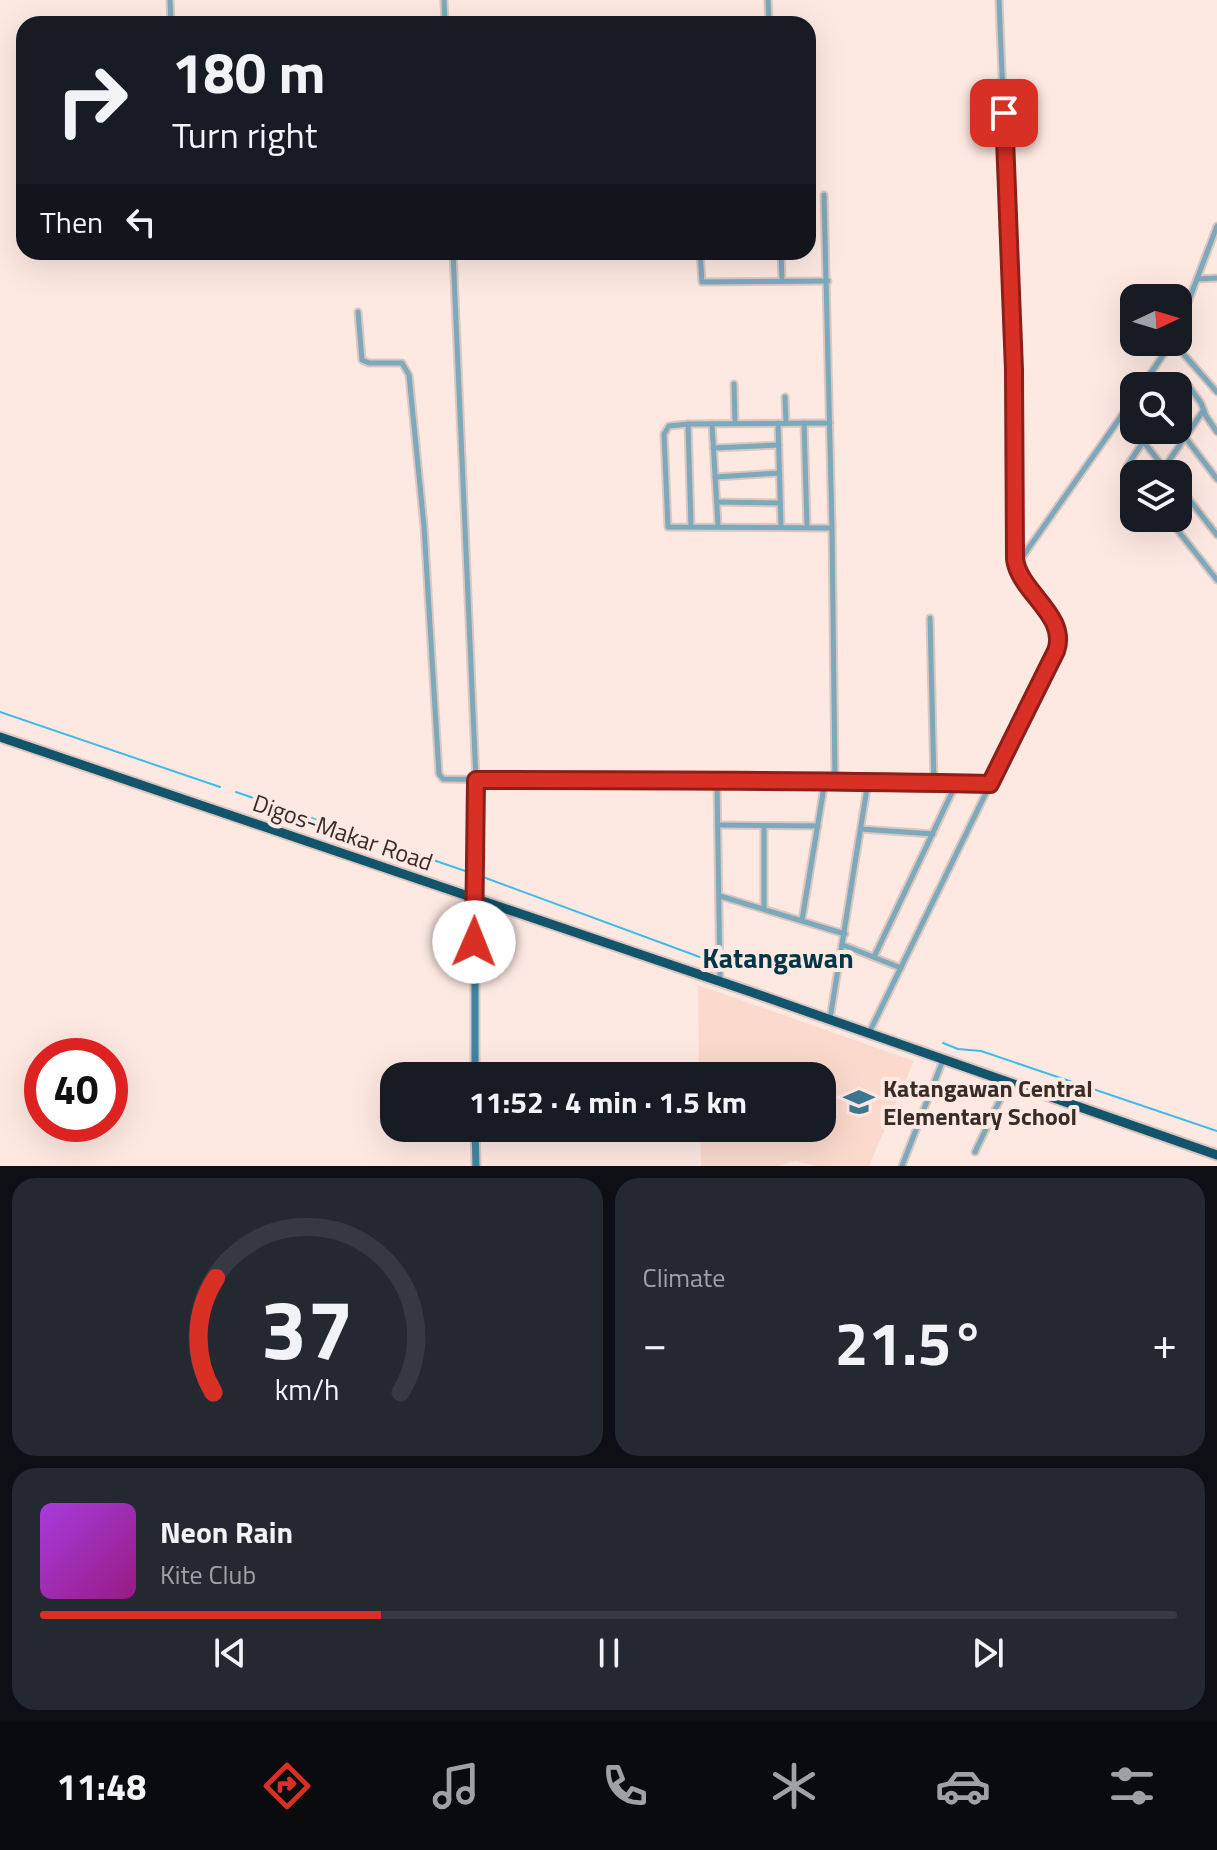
<!DOCTYPE html>
<html lang="en">
<head>
<meta charset="utf-8">
<style>
  :root { --surface:#171b24; --page:#242831; --text:#f1f3f6; --muted:#9ea1a6; --line:#363941; --accent:#d93025 }
  body { margin:0; font-family:"Titillium Web",sans-serif; background:var(--page); color:var(--text); height:100vh; display:flex; flex-direction:column; font-size:30px; white-space:nowrap }
  * { box-sizing:border-box; margin:0 }
  p { font-size:26px; color:var(--muted) }
  .icon { flex:none; width:44px; height:44px; fill:none; stroke:currentColor; stroke-width:2; stroke-linecap:round; stroke-linejoin:round }
  .map { position:relative; height:1166px; overflow:hidden }
  .side { display:flex; flex-direction:column; gap:12px; padding:12px; background:#0d0f14; flex:1 }
  .side>* { flex:none }
  .guide { position:absolute; left:16px; top:16px; width:800px; height:244px; border-radius:24px; box-shadow:0 8px 32px #0002; background:#171b24; color:var(--text); overflow:hidden }
  .needle { width:52px; rotate:86deg }
  .fabs { position:absolute; left:1120px; top:284px; display:grid; gap:16px }
  .fabs a { display:grid; place-items:center; width:72px; height:72px; border-radius:16px; background:var(--surface); box-shadow:0 8px 32px #0002; font-size:40px }
  .speed { position:absolute; left:24px; top:1038px; display:flex; gap:16px; font-size:40px; font-weight:700; text-align:center }
  .speed>* { display:grid; place-content:center; width:104px; height:104px; border-radius:50%; background:var(--surface); box-shadow:0 8px 32px #0002; line-height:1 }
  .speed .limit { border:12px solid #d22; background:#fff; color:#111 }
  .pin { position:absolute; display:grid; place-items:center; width:68px; height:68px; color:#fff; margin:-34px; border-radius:16px; box-shadow:0 4px 12px #0006 }
  .me { position:absolute; width:88px; margin:-44px; rotate:1deg; stroke-linejoin:round; filter:drop-shadow(0 0 6px #0008) }
  .turn { display:flex; align-items:center; gap:28px; height:168px; padding:0 24px; font-size:36px }
  .turn .icon { width:104px; height:104px; stroke-width:2.5 }
  .turn b { display:block; font-size:56px; line-height:68px }
  .then { display:flex; align-items:center; height:76px; padding:0 24px; background:#0003; gap:16px; font-size:30px }
  .big { font-size:60px; font-weight:700; line-height:1.1 }
  .side .card { flex:1; display:flex; flex-direction:column; justify-content:center; gap:12px; min-width:0; padding:0 28px; border-radius:24px; background:var(--page) }
  .side .dial { align-items:center; gap:0 }
  .dial svg { height:208px; overflow:visible; fill:none; stroke:var(--line); stroke-width:7; stroke-linecap:round; text-anchor:middle }
  .dial text { fill:var(--text); stroke:none }
  .song { display:flex; align-items:center; gap:24px }
  .cover { width:96px; height:96px; border-radius:12px; background:linear-gradient(135deg,hsl(280 70% 55%),hsl(310 70% 35%)) }
  .played { height:8px; border-radius:4px; background:linear-gradient(90deg,var(--accent) 30%,var(--line) 30%) }
  .keys { display:flex; justify-content:space-around; direction:ltr }
  .heat { display:flex; justify-content:space-between; align-items:center; font-size:44px; direction:ltr }
  .side .tiles { flex:1; display:grid; gap:12px; grid-template-columns:1fr 1fr }
  .card:last-child { grid-column:span 2 }
  .trip { position:absolute; left:380px; top:1062px; width:456px; height:80px; border-radius:24px; background:var(--surface); box-shadow:0 8px 32px #0002; font-weight:700; line-height:80px; text-align:center }
  .tabs { display:flex; height:128px; justify-content:space-around; align-items:center; background:#090b0e; color:var(--muted) }
  .tabs .icon { width:56px; height:56px }
  .tabs .selected { color:var(--accent) }
  .tabs b { font-size:36px; color:var(--text) }
  .map>svg:first-child { display:block }
</style>
</head>
<body>
<div class="map">
<svg width="1217" height="1166" viewBox="0 0 1217 1166">
  <rect width="100%" height="100%" fill="#fee9e2"/>
  <polygon fill="#fbdacd" points="698,985 914,1061 869,1166 816,1166 795,1161 779,1166 701,1166 700,1128 822,1128 822,1076 699,1076"/>
  <g fill="none" stroke-linecap="round" stroke-linejoin="round">
    <g stroke="#40bae7" stroke-width="2">
      <polyline points="0,712 220,787"/>
      <polyline points="236,792 471,873"/>
      <polyline points="483,877 716,963"/>
      <polyline points="943,1043 958,1049 981,1051 1217,1131"/>
    </g>
    <g stroke="#dbc7c0" stroke-width="9">
      <g id="street">
        <polyline points="170,0 171,24"/>
        <polyline points="444,0 445,24"/>
        <polyline points="768,0 769,24"/>
        <polyline points="824,195 832,528 835,781"/>
        <polyline points="453,252 476,780 475,897"/>
        <polyline points="700,252 702,282 828,281"/>
        <polyline points="781,252 782,281"/>
        <polyline points="1198,279 1217,278"/>
        <polyline points="358,312 362,360 369,363 402,363 409,375 424,526 439,774 443,779 717,782 789,780 990,784"/>
        <polyline points="1178,329 1217,226"/>
        <polyline points="1173,342 1217,392"/>
        <polyline points="734,384 735,423"/>
        <polyline points="1142,386 1172,342"/>
        <polyline points="1178,391 1185,381 1201,403 1206,416 1217,432"/>
        <polyline points="785,397 786,423"/>
        <polyline points="1121,416 1134,426"/>
        <polyline points="778,423 781,526"/>
        <polyline points="804,423 807,527"/>
        <polyline points="830,423 688,424 669,426 664,434 668,527 832,528"/>
        <polyline points="688,424 691,526"/>
        <polyline points="712,424 718,525"/>
        <polyline points="1130,425 1131,434 1137,441 1143,441"/>
        <polyline points="1140,430 1144,434 1143,441 1169,474"/>
        <polyline points="1185,437 1217,479"/>
        <polyline points="713,448 779,445"/>
        <polyline points="1164,468 1203,411"/>
        <polyline points="1134,474 1127,466 1151,430"/>
        <polyline points="715,477 779,473"/>
        <polyline points="1178,485 1217,535"/>
        <polyline points="717,502 780,503"/>
        <polyline points="1168,518 1217,580"/>
        <polyline points="1016,566 1134,398"/>
        <polyline points="930,618 934,783"/>
        <polyline points="717,782 720,981"/>
        <polyline points="718,825 818,826"/>
        <polyline points="861,829 933,834"/>
        <polyline points="720,896 845,934"/>
        <polyline points="764,908 764,826"/>
        <polyline points="802,920 825,781"/>
        <polyline points="843,945 901,968"/>
        <polyline points="874,957 956,784"/>
        <polyline points="830,1019 868,782"/>
        <path d="M869,1033L1058,645C1061,610 1019,593 1015,559L1013,341L999,0"/>
        <polyline points="975,1152 1008,1083"/>
        <polyline points="902,1166 943,1060"/>
      </g>
    </g>
    <g stroke="#dbc7c0" stroke-width="11">
      <g id="secondary">
        <polyline points="475,1076 475,898"/>
        <polyline points="475,1128 476,1166"/>
      </g>
    </g>
    <g stroke="#dbc7c0" stroke-width="13">
      <polyline id="highway" points="0,737 751,992 1217,1155"/>
    </g>
    <use href="#street" stroke="#7da9bd" stroke-width="5"/>
    <use href="#secondary" stroke="#3f86a3" stroke-width="7"/>
    <use href="#highway" stroke="#11546b" stroke-width="9"/>
  </g>
  <g fill="none" stroke-linecap="round" stroke-linejoin="round">
    <g stroke="#8d1f18" stroke-width="20">
      <path id="route" d="M474,942L476,780C647,780 819,780 990,784L1056,651C1069,616 1019,592 1015,559L1014,370L1004,113"/>
    </g>
    <use href="#route" stroke="#d93025" stroke-width="14"/>
  </g>
  <defs>
    <g id="school-bare" transform="scale(2.4)"><path d="M0-5L7-2L0 1L-7-2ZM-4 1L0 2.5L4 1V4Q0 6-4 4Z" fill="#3d7790" stroke="#fee9e2" stroke-width="2.5" paint-order="stroke"/></g>
  </defs>
  <g fill-rule="evenodd">
    <use href="#school-bare" x="859" y="1102"/>
  </g>
  <g text-anchor="middle" dominant-baseline="central" stroke-width="8" stroke-linejoin="round" paint-order="stroke">
    <g font-size="24" fill="#392c27" stroke="#fee9e2">
      <text transform="translate(343 832) rotate(19)">Digos-Makar Road</text>
    </g>
    <g font-size="24" font-weight="bold" fill="#392c27" stroke="#fee9e2" text-anchor="start">
      <text x="883" y="1088">Katangawan Central<tspan x="883" dy="28">Elementary School</tspan></text>
    </g>
    <g font-size="28" font-weight="bold" fill="#013648" stroke="#fee9e2">
      <text x="778" y="957">Katangawan</text>
    </g>
  </g>
</svg>
<div class="fabs">
<a><svg class="needle" viewBox="-14 -14 28 28"><path d="M0-13l5 13h-10z" fill="#e53935"/><path d="M0 13l5-13h-10z" fill="#9ea1a6"/></svg></a>
<a><svg class="icon" aria-label="search" viewBox="0 0 24 24"><circle cx="10" cy="10" r="6"/><path d="M15 15l6 6"/></svg></a>
<a><svg class="icon" aria-label="layers" viewBox="0 0 24 24"><path d="M12 4l9 5-9 5-9-5zM3 14l9 5 9-5"/></svg></a>
</div>
<div class="speed"><div class="limit">40</div></div>
<div class="pin" style="left:1004px;top:113px;background:#d93025"><svg class="icon" aria-label="arrive" viewBox="0 0 24 24"><path d="M6 21V4h12l-3 4 3 4H6"/></svg></div>
<svg class="me" style="left:474px;top:942px" viewBox="-20 -20 40 40"><circle r="19" fill="#fff"/><path d="M0-13L10 11 0 6-10 11z" fill="#d93025"/></svg>
<div class="trip">11:52 · 4 min · 1.5 km</div>
<div class="guide">
<div class="turn"><svg class="icon" aria-label="right" viewBox="0 0 24 24"><path d="M7 20v-9h11M14 6l5 5-5 5"/></svg><div><b>180 m</b>Turn right</div></div>
<div class="then">Then<svg class="icon" aria-label="left" viewBox="0 0 24 24"><path d="M17 20v-9H6M10 6l-5 5 5 5"/></svg></div>
</div>
</div>
<section class="side">
<div class="tiles">
<div class="card dial"><svg viewBox="0 0 100 80">
<path d="M14 69A42 42 0 1 1 86 69"/>
<path d="M14 69A42 42 0 0 1 15 25" stroke="#d93025"/>
<text x="50" y="56" font-size="32" font-weight="700">37</text>
<text x="50" y="72" font-size="11">km/h</text>
</svg></div>
<div class="card"><p>Climate</p>
<div class="heat"><a>−</a><b class="big">21.5°</b><a>+</a></div>
</div>
<div class="card">
<div class="song"><i class="cover"></i><div><b>Neon Rain</b><p>Kite Club</p></div></div>
<div class="played"></div>
<div class="keys"><svg class="icon" aria-label="previous" viewBox="0 0 24 24"><path d="M18 5L8 12l10 7zM5 5v14"/></svg><svg class="icon" aria-label="pause" viewBox="0 0 24 24"><path d="M8 5v14M16 5v14"/></svg><svg class="icon" aria-label="next" viewBox="0 0 24 24"><path d="M6 5l10 7-10 7zM19 5v14"/></svg></div>
</div>
</div>
</section>
<nav class="tabs">
<b>11:48</b>
<svg class="icon selected" aria-label="directions" viewBox="0 0 24 24"><path d="M12 3l9 9-9 9-9-9zM9 14v-3h6M13 9l2 2-2 2"/></svg>
<svg class="icon" aria-label="music" viewBox="0 0 24 24"><path d="M9 18V5l10-2v13"/><circle cx="6" cy="18" r="3"/><circle cx="16" cy="16" r="3"/></svg>
<svg class="icon" aria-label="phone" viewBox="0 0 24 24"><path d="M5 4h4l2 5-3 2q2 4 5 5l2-3 5 2v4C11 20 4 13 5 4z"/></svg>
<svg class="icon" aria-label="climate" viewBox="0 0 24 24"><path d="M12 3v18M4 7l16 10M4 17L20 7"/></svg>
<svg class="icon" aria-label="car" viewBox="0 0 24 24"><path d="M5 17H2v-5l4-1 3-4h7l3 4 3 1v5h-3M9 17h6M6 11h13"/><circle cx="7" cy="17" r="2"/><circle cx="17" cy="17" r="2"/></svg>
<svg class="icon" aria-label="filters" viewBox="0 0 24 24"><path d="M4 7h16M4 17h16"/><circle cx="9" cy="7" r="2"/><circle cx="15" cy="17" r="2"/></svg>
</nav>
</body>
</html>
